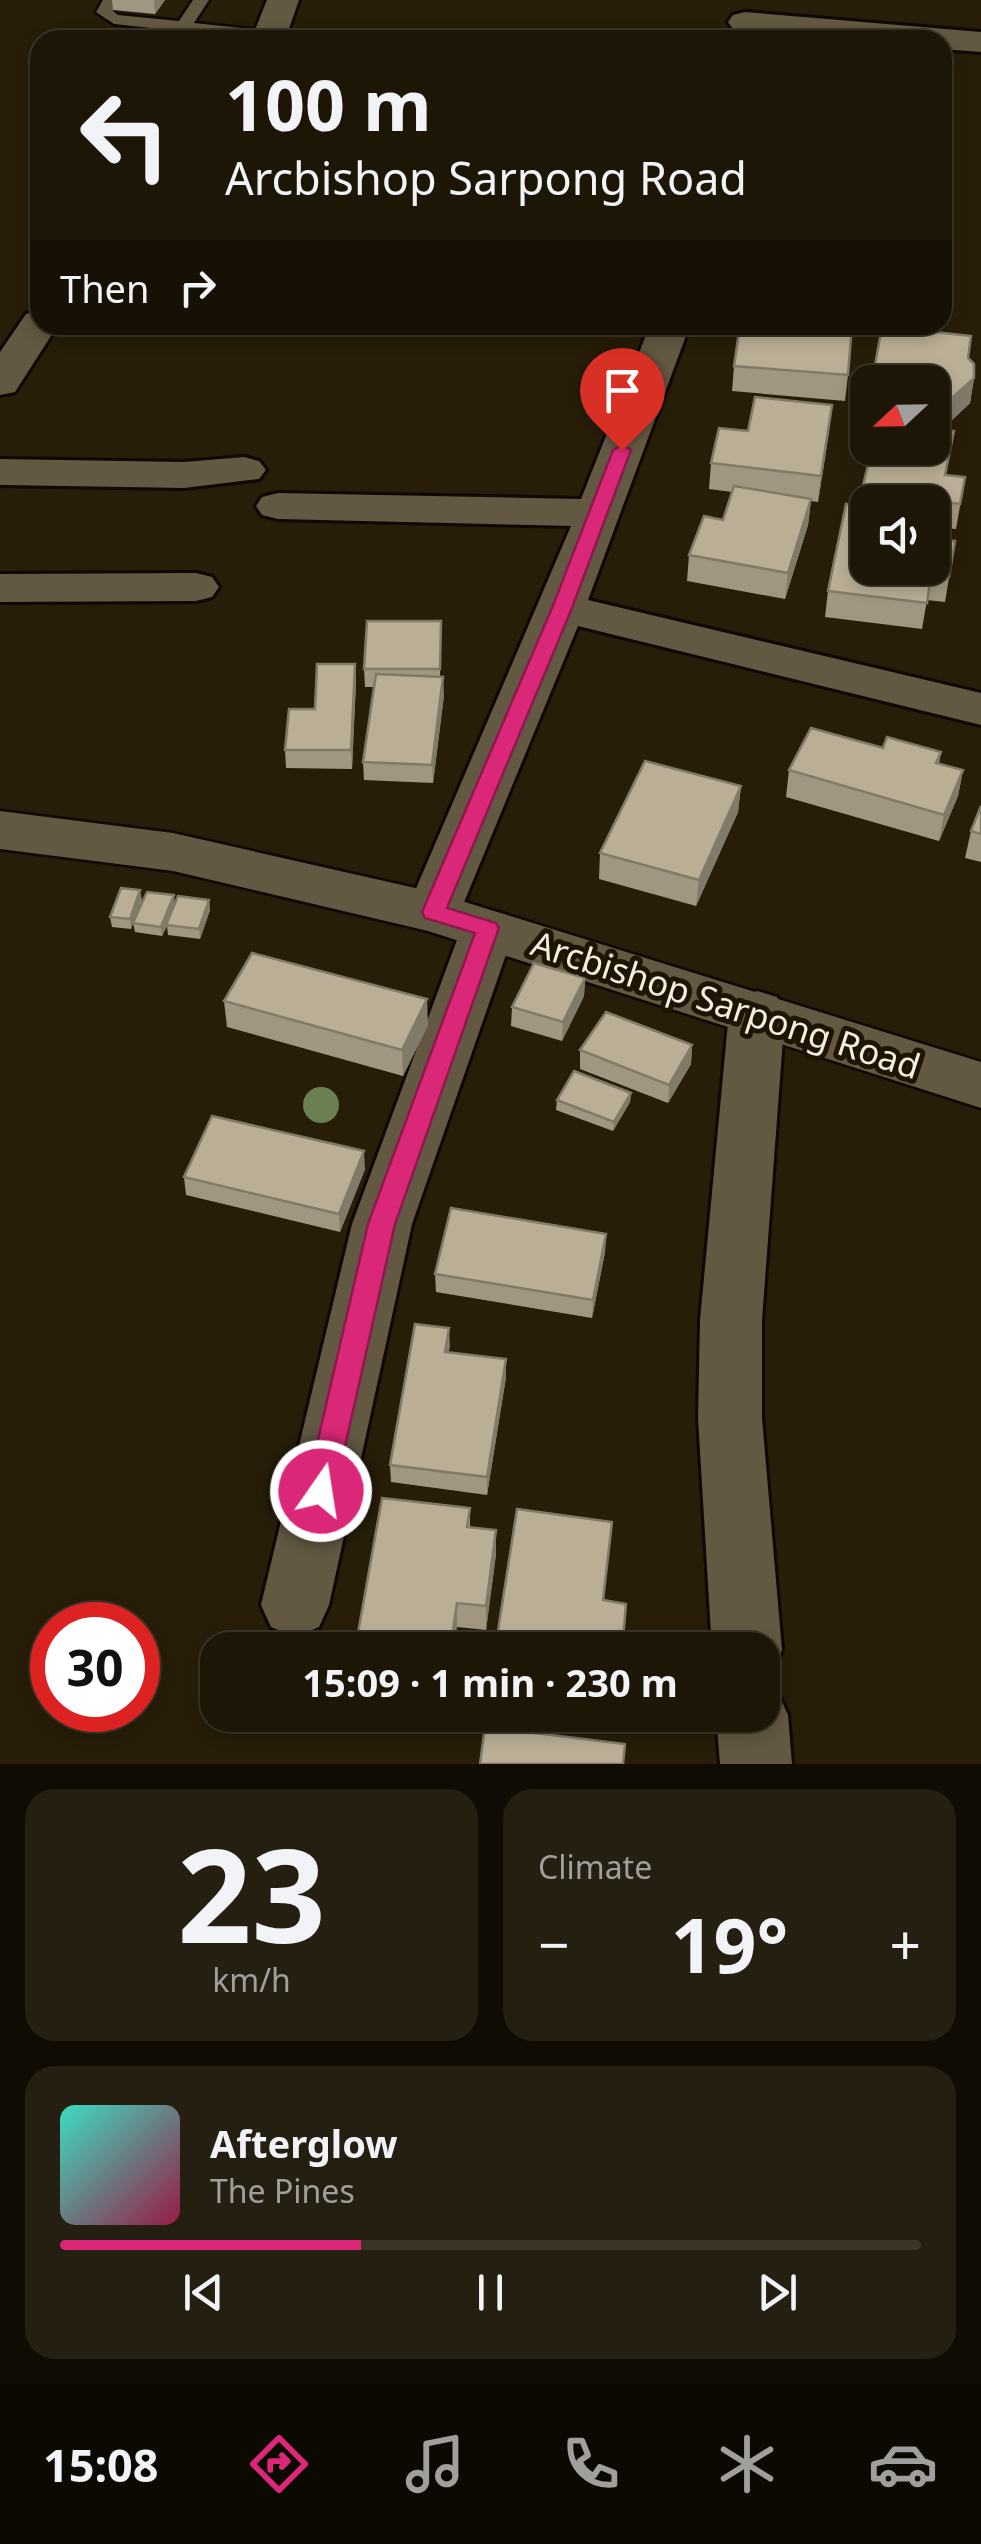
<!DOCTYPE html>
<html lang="en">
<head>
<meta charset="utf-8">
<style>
  :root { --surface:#1d1607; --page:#251f11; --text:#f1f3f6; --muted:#a09f9b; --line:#3b3528; --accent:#db2777 }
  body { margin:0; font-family:"Noto Sans",sans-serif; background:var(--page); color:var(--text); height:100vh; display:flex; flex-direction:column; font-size:38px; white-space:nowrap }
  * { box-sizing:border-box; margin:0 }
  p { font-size:32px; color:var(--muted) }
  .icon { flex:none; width:55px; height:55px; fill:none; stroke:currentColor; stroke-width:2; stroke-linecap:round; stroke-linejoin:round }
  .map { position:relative; height:1764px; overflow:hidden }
  .sheet { display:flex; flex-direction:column; gap:25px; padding:25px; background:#100c04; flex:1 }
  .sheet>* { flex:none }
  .hud { position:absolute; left:30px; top:30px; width:922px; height:305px; border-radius:30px; box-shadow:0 5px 15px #0003,0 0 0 2px var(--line); background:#1d1607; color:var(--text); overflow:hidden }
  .needle { width:65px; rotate:248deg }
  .fabs { position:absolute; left:850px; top:365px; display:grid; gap:20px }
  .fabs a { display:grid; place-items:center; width:100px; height:100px; border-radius:20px; background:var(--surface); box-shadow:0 5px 15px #0003,0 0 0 2px var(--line); font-size:50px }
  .speed { position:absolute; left:30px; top:1602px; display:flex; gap:20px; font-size:50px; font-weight:700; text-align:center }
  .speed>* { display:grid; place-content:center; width:130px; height:130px; border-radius:50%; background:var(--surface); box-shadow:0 5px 15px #0003,0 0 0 2px var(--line); line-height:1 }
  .speed .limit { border:15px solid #d22; background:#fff; color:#111 }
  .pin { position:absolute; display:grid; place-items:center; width:85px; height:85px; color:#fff; margin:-102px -42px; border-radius:50% 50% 50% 0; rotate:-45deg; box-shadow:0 0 10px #0007 }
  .pin .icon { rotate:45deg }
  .me { position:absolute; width:110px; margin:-55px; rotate:13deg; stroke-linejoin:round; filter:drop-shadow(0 0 8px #0008) }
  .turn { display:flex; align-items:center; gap:35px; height:210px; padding:0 30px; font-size:45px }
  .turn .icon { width:130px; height:130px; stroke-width:2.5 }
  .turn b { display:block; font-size:70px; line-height:85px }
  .then { display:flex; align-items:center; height:95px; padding:0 30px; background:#0003; gap:20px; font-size:38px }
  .big { font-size:75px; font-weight:700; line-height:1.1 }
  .sheet .card { flex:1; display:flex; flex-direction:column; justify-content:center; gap:15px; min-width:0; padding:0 35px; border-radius:30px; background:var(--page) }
  .sheet .dial { align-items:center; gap:0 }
  .dial b { font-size:130px; line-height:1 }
  .song { display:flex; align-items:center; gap:30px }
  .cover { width:120px; height:120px; border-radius:15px; background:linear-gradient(135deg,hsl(170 70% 55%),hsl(340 70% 35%)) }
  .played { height:10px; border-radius:5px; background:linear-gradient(90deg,var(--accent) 35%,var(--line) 35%) }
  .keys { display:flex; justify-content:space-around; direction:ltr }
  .heat { display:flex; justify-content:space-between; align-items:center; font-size:55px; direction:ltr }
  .sheet .tiles { flex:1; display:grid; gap:25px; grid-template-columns:1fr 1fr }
  .card:last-child { grid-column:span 2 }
  .trip { position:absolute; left:200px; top:1632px; width:580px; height:100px; border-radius:30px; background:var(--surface); box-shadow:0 5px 15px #0003,0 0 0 2px var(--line); font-weight:700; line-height:100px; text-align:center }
  .tab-bar { display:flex; height:160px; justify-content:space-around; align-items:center; background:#0c0903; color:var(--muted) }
  .tab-bar .icon { width:70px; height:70px }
  .tab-bar .selected { color:var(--accent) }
  .tab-bar b { font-size:45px; color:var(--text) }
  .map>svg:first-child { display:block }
</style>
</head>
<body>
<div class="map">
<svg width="981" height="1764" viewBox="0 0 981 1764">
  <rect width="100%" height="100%" fill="#271d09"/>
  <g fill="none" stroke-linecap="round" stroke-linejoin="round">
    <g stroke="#0f0700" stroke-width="5">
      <polygon id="lane" points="103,0 119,0 113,11 118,15 179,21 193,0 209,0 194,23 269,31 277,36 262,40 114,24 96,12"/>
    </g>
    <g stroke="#0f0700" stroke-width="6">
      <g id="street">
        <polygon points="267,0 299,0 285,40 251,40"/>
        <polygon points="745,12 981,32 981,52 942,49 942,40 839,40 733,29 728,22 733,15"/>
        <polygon points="40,310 40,325 58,325 15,392 0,395 0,352 26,314"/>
        <polygon points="650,325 690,325 588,600 981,693 981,725 578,626 460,912 452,925 433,931 414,925 406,912 571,526 278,519 262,515 256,506 262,497 278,493 581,499"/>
        <polygon points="244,457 259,461 266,470 259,479 184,488 0,485 0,459 184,462"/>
        <polygon points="196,573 212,577 219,587 212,597 196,601 0,602 0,574"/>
        <polygon points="488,910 507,915 515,929 412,1224 329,1605 319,1627 295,1637 271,1627 261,1605 352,1224 461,929 469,915"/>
        <polygon points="757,991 777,997 785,1012 762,1320 762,1418 782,1650 772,1673 762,1677 762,1650 712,1650 698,1418 700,1320 729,1012 737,997"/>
        <polygon points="762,1685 777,1691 788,1715 792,1764 720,1764 716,1715 762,1715"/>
      </g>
    </g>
    <g stroke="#0f0700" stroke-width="5">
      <polygon id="secondary" points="0,811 173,833 433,892 981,1062 981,1108 428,931 173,871 0,849"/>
    </g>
    <use href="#lane" fill="#635842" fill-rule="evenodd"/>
    <use href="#street" fill="#635842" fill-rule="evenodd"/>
    <use href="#secondary" fill="#635842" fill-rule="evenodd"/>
  </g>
  <circle fill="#6b8052" cx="321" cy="1105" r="18"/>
  <g fill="#a09681" fill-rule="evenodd">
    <polygon points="112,0 165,0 155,14 113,10"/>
    <polygon points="968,358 974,378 970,403 949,423 932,421 932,382"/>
    <polygon points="734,366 848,375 845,401 732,391"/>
    <polygon points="829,430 818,502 811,501 808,525 785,599 687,581 689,555 723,520 732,492 709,489 711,463"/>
    <path d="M946,475L965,477L956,529L943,528L942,540L955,541L945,602L927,600L922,629L825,617L828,591L860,506L862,490ZM868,502H932V568H868Z"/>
    <polygon points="441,621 440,677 444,695 433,783 364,780 363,762 374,687 365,687 364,669"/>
    <polygon points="355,664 356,682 352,769 286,768 285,750 315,709"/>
    <polygon points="941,752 939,764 963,770 958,796 939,841 786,797 789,770"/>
    <polygon points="741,786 738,812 696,906 599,879 600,853"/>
    <polygon points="981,806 981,862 965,858 971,831"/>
    <polygon points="142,900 134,921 175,904 209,900 210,910 200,939 168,935 167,926 162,936 135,932 133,923 131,929 112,927 110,917"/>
    <polygon points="585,978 584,996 562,1041 511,1026 512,1007"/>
    <polygon points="224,1001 428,1025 403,1076 227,1027"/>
    <polygon points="692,1045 691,1064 668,1103 580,1069 580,1050"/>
    <polygon points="631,1093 630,1102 613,1131 556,1110 557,1100"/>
    <polygon points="365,1169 340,1232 186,1195 184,1177"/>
    <polygon points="606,1234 605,1252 592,1318 436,1292 435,1274"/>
    <polygon points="450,1346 448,1352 506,1377 487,1495 391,1482 390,1465"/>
    <polygon points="470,1508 470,1527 496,1530 496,1554 486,1630 457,1627 355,1650"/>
  </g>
  <g fill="#827a69">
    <polygon points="154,0 165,0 155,14"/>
    <polygon points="974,378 970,403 949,423 953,397"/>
    <polygon points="832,405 829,430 818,502 821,476"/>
    <polygon points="811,499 808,525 785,599 788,573"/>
    <polygon points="355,664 356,682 352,769 351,750"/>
    <polygon points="443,677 444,695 433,783 432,765"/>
    <polygon points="963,770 958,796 939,841 944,815"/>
    <polygon points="741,786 738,812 696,906 699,880"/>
    <polygon points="140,890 142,900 131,929 130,919"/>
    <polygon points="174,895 175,905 162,936 161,927"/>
    <polygon points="209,900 210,910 200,939 199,929"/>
    <polygon points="585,978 584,996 562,1041 563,1022"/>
    <polygon points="427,999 428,1025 403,1076 402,1050"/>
    <polygon points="692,1045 691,1064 668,1103 669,1085"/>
    <polygon points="631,1093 630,1102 613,1131 614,1122"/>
    <polygon points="364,1151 365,1169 340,1232 339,1214"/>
    <polygon points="606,1234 605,1252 592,1318 593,1300"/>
    <polygon points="449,1328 450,1346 445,1370 445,1352"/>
    <polygon points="506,1359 506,1377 487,1495 487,1477"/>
    <polygon points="496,1530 496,1554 486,1630 486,1606"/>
    <polygon points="457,1603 457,1627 454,1650 450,1650"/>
  </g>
  <g fill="#baae96" stroke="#827a69" stroke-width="2.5">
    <polygon points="78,34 121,39 120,40 73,40"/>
    <polygon points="740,325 852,325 848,375 734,366"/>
    <polygon points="882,326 971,336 968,358 974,364 974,378 953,397 932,395 932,382 872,382"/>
    <polygon points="755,397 832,405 821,476 711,463 719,428 748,431"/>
    <polygon points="932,428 954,431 945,475 965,477 960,504 862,490 872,448 932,448"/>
    <polygon points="734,486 811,499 788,573 689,555 704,516 723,520"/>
    <polygon points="846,504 868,507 868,568 932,568 932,516 945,518 942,540 955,541 949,577 931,574 927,603 828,591"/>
    <polygon points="367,621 441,621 440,669 364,669"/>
    <polygon points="317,664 355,664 351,750 285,750 289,709 315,709"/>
    <polygon points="376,674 443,677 432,765 363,762"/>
    <polygon points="811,728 883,748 887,737 941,752 936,763 963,770 944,815 789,770"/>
    <polygon points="645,761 741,786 699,880 600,853"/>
    <polygon points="981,806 981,834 971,831"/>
    <polygon points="121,888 140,890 130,919 110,917"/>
    <polygon points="147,892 174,895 161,927 133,923"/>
    <polygon points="178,896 209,900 199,929 166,925"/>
    <polygon points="252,953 427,999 402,1050 224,1001"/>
    <polygon points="534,963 585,978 563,1022 512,1007"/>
    <polygon points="606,1012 692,1045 669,1085 580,1050"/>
    <polygon points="574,1071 631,1093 614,1122 557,1100"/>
    <polygon points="212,1116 364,1151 339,1214 184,1177"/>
    <polygon points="451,1208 606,1234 593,1300 435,1274"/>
    <polygon points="415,1324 449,1328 445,1352 506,1359 487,1477 390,1465"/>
    <polygon points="382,1498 470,1508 467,1527 496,1530 486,1606 457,1603 450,1650 355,1650"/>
    <polygon points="517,1509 612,1522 603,1600 626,1604 622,1650 495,1650"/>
    <polygon points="485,1727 625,1744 623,1764 480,1764"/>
  </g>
  <polygon fill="#db2777" stroke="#8e194d" stroke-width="2.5" points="622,445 631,450 572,608 447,908 496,923 499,928 395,1224 335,1491 331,1500 321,1503 311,1500 306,1491 368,1224 475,933 425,918 422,912 552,608 613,450"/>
  <g text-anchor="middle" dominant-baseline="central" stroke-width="10" stroke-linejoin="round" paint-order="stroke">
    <g font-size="35" fill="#f3ede0" stroke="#1d1402">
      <text transform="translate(726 1004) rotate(18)">Arcbishop Sarpong Road</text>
    </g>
  </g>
</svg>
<div class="fabs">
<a><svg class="needle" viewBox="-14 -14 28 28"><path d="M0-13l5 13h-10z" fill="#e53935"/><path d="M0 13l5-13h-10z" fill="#a09f9b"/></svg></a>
<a><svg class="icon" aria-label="sound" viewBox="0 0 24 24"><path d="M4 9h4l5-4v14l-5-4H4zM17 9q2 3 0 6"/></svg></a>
</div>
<div class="speed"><div class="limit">30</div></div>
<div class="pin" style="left:622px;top:450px;background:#d93025"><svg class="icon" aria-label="arrive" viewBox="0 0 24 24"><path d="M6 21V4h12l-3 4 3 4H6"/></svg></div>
<svg class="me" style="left:321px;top:1491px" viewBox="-20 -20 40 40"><circle r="17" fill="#db2777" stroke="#fff" stroke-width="3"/><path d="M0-11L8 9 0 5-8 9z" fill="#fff"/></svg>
<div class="trip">15:09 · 1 min · 230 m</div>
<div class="hud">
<div class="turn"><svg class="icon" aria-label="left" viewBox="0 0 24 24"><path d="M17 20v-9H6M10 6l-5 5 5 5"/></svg><div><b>100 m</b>Arcbishop Sarpong Road</div></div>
<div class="then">Then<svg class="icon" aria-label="right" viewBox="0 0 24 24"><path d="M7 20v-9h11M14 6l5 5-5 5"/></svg></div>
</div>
</div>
<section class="sheet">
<div class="tiles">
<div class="card dial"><b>23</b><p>km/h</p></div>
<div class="card"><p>Climate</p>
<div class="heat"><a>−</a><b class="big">19°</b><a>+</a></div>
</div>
<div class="card">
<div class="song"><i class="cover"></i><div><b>Afterglow</b><p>The Pines</p></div></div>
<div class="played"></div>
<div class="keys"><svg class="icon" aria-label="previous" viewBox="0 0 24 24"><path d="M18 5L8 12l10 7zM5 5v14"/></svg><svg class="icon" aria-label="pause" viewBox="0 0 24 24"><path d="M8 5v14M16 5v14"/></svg><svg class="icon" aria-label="next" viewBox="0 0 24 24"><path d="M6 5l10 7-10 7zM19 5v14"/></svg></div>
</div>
</div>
</section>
<nav class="tab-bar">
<b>15:08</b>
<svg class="icon selected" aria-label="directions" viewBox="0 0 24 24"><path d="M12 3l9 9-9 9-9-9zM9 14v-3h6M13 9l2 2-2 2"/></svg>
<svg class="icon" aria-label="music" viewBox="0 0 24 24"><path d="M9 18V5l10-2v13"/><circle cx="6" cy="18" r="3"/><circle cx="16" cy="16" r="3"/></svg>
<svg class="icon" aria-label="phone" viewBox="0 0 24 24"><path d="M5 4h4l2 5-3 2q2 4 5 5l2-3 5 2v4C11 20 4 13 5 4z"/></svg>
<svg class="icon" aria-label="climate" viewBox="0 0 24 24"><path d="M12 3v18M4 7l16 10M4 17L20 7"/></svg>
<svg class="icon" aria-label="car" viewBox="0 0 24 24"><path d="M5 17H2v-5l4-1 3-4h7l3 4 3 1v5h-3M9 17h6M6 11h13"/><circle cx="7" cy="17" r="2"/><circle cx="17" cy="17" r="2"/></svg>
</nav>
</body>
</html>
